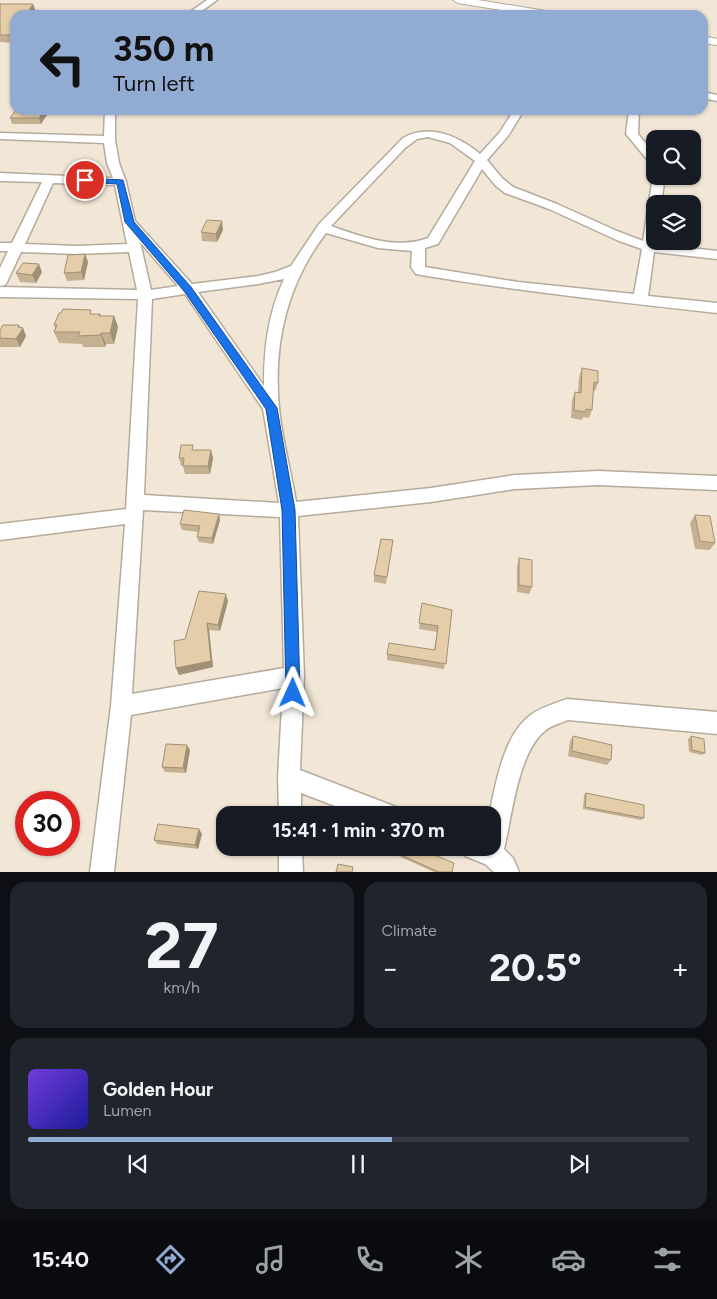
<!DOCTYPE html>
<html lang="en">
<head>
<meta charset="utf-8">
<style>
  :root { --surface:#171b24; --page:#20242c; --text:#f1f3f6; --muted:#9ea1a6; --line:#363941; --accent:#92abd2 }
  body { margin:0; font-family:Figtree,sans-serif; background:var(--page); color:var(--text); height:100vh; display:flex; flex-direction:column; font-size:19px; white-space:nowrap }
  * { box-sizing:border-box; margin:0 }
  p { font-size:16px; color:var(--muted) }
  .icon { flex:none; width:28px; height:28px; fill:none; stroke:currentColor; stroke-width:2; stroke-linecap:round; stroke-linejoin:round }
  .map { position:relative; height:872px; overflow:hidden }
  .details { display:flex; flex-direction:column; gap:10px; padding:10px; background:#0d0f14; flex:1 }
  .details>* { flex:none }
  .hud { position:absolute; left:10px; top:10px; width:698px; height:105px; border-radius:15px; box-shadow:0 1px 4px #0004; background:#92abd2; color:#111; overflow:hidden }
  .buttons { position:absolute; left:646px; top:130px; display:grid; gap:10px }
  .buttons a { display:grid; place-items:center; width:55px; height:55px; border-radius:10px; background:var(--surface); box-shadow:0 1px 4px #0004; font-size:25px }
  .speed { position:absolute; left:15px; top:791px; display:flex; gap:10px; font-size:25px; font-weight:700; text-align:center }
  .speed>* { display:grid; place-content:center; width:65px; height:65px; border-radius:50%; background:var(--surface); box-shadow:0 1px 4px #0004; line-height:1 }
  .speed .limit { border:8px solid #d22; background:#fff; color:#111 }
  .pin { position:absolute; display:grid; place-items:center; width:42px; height:42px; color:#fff; margin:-21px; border:2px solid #fff; border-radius:50%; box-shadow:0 1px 5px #0007 }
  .me { position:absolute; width:55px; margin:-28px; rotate:1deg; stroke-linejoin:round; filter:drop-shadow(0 0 4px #0008) }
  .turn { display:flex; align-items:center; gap:18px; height:105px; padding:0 20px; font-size:22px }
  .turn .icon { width:65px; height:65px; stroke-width:2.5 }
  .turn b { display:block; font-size:35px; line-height:42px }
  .big { font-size:38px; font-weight:700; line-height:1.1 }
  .details .widget { flex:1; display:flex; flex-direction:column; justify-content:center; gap:8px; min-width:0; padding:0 18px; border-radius:15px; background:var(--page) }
  .details .dial { align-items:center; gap:0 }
  .dial b { font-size:65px; line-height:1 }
  .song { display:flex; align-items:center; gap:15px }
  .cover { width:60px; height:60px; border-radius:8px; background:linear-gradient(135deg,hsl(260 70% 55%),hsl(240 70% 35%)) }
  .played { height:5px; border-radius:2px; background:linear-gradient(90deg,var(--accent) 55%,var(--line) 55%) }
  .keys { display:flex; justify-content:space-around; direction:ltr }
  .heat { display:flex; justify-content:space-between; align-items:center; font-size:28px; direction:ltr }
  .details .tiles { flex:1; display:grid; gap:10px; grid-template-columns:1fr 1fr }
  .widget:last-child { grid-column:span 2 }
  .trip { position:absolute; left:216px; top:806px; width:285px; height:50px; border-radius:15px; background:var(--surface); box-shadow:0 1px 4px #0004; font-weight:700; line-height:50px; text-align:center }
  .tab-bar { display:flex; height:80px; justify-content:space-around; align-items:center; background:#090b0e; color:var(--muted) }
  .tab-bar .icon { width:35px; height:35px }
  .tab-bar .active { color:var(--accent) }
  .tab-bar b { font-size:22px; color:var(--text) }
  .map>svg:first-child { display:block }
</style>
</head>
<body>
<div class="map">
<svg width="717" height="872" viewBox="0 0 717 872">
  <rect width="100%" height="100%" fill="#f2e7d7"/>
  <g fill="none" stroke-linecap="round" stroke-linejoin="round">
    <g stroke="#b5aa9c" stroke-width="3">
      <g id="minor">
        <polygon points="207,0 217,0 196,15 186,15"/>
        <polygon points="702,92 717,95 717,101 702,98"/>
        <path d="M105,110H115V140L119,163L126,182L135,221L192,284L258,276L275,272L291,266L319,224L403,138C429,123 459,136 480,154L500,132L514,110H524L508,136L487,160L502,178L513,187L557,204L617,231L643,241L653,176L655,173V176H665L661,204H655V244L717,251V259L654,252L648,296L717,303V313C618,302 520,291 421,275L416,274L411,267L412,251L378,248L326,233C287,284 273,344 279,408C282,439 291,471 296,502L431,488L515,475L598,471L717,476V490L598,485L515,489L431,502L298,516L304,676L300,770L396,807L399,815H359L301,793V815H279L278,777L283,688L131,715L114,872H90L111,706L125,524L0,540V524L126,509L138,299L0,297V287L137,290L129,252L77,254L21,252L7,282L5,285L0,286V268L8,251H0V243H12L42,182L0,181V173L113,178L107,163L104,143L0,139V133L104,136ZM428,137L450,143L475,161L428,238C396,250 362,237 331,226L405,148L417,139ZM482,169L496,186L505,193L549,209L619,241L642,249L634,294L518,282L425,267V248L438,244ZM53,183L115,185L127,244L77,246L25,244ZM140,242L178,286L151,290ZM284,279C268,314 264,347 264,386L198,292L258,284ZM185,294L263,409L279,503L144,495L152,299ZM143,510L280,517L284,668L132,694Z"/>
        <polygon points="629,110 639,110 638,134 655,155 655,165 651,164 626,134"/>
        <path d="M567,699L717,712V734L568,720C561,723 552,725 546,730C518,751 512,816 504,849L513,858L519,872H494L485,864L465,856L462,848H492V815H489C496,784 503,734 532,714C542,707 556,703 567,699Z"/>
        <polygon points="279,848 302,848 303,872 279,872"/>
      </g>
    </g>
    <g stroke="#b5aa9c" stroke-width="2">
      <g id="tertiary">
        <polygon points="453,0 478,0 552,12 558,15 531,15 458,3"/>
        <polygon points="702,36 717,39 717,45 702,43"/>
      </g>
    </g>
    <use href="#minor" fill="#fff" fill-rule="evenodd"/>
    <use href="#tertiary" fill="#fff" fill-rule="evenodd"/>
  </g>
  <g fill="#c5b091">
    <polygon points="0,4 36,12 13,43 0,42"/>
    <polygon points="16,110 50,110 41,124 12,124 10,118"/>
    <polygon points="223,230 217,242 202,241 201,232"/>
    <polygon points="85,254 88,262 84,280 67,281 64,273"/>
    <polygon points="42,272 36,283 20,282 16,273"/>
    <polygon points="92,314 100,314 101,316 114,316 118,327 114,344 106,344 105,347 83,347 82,344 59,343 54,332 55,328 54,325"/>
    <polygon points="20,328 23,328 26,336 20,347 0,347 0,338"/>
    <polygon points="582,368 598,383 595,391 593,391 592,410 589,418 583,417 582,420 571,418 572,400 575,392 578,392 579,377"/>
    <polygon points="194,450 213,458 210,474 185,474 183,466 181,466 179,458"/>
    <polygon points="219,514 220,520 213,544 199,542 197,537 198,532 182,530 180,524"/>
    <polygon points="695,515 715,543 710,550 695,549 690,523"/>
    <polygon points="393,540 386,584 374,582 374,575"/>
    <polygon points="519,558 532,587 529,594 517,592 517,566"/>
    <polygon points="228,601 220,631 209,630 213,667 179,675 185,639"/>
    <polygon points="422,603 452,610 444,669 387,660 387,654 434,650 437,632 419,629"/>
    <polygon points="573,736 611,760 607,765 568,756 570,741"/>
    <polygon points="691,736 705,753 702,755 689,752 688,739"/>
    <polygon points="190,750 186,773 165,772 162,767"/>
    <polygon points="586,793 644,818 641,820 583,809 584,795"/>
    <polygon points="202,834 198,849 157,844 154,840"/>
    <polygon points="383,848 417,848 452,872 434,872 383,849"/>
  </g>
  <g fill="#a09076">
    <polygon points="33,4 36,12 33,15 26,15"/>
    <polygon points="15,29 15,40 13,43 10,35"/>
    <polygon points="44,110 50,110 41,124 39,118"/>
    <polygon points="57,110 62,110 59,114"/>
    <polygon points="222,221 223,230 217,242 216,234"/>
    <polygon points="85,254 88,262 84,280 81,272"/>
    <polygon points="39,264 42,272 36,283 32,275"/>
    <polygon points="114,316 118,327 114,344 110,333"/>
    <polygon points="19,325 21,330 23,328 26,336 20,347 16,339 18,327"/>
    <polygon points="101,333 106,344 105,347 101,335"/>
    <polygon points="211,450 213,458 210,474 208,466"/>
    <polygon points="219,514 220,520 213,544 212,538"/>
    <polygon points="226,594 228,601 220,631 218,625"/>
    <polygon points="207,623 209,630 213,667 179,675 176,668"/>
    <polygon points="187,745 190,750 186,773 183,768"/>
    <polygon points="199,829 202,834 198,849 195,845"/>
  </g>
  <g fill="#e5cda9" stroke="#a09076">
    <polygon points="0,4 33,4 26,15 15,15 15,29 10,35 0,35"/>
    <polygon points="16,110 44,110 39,118 10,118"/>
    <polygon points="207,220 222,221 216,234 201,232"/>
    <polygon points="85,254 81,272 64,273 68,255"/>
    <polygon points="23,263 39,264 32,275 16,273"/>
    <polygon points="63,309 91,310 90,314 100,314 99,316 114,316 110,333 101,333 101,335 78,336 80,332 54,332 57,325 54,325 59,313 61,313"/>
    <polygon points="3,325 19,325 18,327 23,328 16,339 0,338 0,330"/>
    <polygon points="582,368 598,371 598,383 594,382 592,410 586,409 585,412 574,410 575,392 581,393"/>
    <polygon points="181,445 193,445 192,450 211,450 208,466 183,466 184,458 179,458"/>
    <polygon points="184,510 219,514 212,538 197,537 200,526 180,524"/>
    <polygon points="695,515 710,516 715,543 700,541"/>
    <polygon points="381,539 393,540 387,577 374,575"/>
    <polygon points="519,558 532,560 532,587 519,585"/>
    <polygon points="199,591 226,594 218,625 207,623 211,661 176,668 174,641 185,639"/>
    <polygon points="422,603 452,610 446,664 387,654 389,643 435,650 438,626 419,623"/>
    <polygon points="573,736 612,745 611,760 572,751"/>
    <polygon points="691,736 704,739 705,753 692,750"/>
    <polygon points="166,744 187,745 183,768 162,767"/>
    <polygon points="586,793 644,805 644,818 585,807"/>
    <polygon points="158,824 199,829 195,845 154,840"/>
    <polygon points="385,848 417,848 454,863 452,872 439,872"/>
    <polygon points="338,864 353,867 352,872 336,872"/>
  </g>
  <polygon fill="#1a73e8" stroke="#114b97" points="85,178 123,180 134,222 191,287 277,408 295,510 300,693 298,698 293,700 288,698 286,693 282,510 266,409 184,291 125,222 117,184 82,182 80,180"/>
</svg>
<div class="buttons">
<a><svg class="icon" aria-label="search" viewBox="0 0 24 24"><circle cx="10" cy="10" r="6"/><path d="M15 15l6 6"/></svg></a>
<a><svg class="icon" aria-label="layers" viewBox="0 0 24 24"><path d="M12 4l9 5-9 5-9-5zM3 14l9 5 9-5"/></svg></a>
</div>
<div class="speed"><div class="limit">30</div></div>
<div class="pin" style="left:85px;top:180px;background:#d93025"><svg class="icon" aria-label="arrive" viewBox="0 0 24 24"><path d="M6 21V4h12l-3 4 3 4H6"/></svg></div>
<svg class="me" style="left:293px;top:693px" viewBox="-20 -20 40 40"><path d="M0-17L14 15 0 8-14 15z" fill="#1a73e8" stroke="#fff" stroke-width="4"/></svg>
<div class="trip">15:41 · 1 min · 370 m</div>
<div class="hud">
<div class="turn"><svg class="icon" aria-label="left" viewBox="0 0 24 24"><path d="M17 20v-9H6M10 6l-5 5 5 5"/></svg><div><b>350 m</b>Turn left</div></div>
</div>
</div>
<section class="details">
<div class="tiles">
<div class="widget dial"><b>27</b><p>km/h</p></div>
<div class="widget"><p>Climate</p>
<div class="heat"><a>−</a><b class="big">20.5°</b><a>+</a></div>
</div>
<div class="widget">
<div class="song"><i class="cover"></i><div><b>Golden Hour</b><p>Lumen</p></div></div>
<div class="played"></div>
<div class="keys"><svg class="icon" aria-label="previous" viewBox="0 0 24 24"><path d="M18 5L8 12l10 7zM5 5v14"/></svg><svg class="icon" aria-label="pause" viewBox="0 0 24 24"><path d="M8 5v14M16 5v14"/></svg><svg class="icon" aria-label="next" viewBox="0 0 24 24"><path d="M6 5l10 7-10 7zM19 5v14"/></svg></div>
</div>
</div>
</section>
<nav class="tab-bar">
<b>15:40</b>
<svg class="icon active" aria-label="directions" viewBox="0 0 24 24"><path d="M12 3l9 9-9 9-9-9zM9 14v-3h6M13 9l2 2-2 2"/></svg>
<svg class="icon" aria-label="music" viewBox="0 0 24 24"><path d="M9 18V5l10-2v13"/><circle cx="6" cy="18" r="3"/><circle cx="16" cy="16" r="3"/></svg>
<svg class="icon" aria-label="phone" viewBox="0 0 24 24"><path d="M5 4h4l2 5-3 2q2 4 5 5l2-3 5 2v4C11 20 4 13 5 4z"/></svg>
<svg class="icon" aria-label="climate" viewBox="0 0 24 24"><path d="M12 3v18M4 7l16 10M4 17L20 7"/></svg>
<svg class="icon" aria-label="car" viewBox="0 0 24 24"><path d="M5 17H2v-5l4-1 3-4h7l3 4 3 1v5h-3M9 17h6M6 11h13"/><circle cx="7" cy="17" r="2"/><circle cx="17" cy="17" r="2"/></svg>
<svg class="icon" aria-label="filters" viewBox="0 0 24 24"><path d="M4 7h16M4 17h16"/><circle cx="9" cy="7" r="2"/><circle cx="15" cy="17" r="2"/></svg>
</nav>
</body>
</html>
